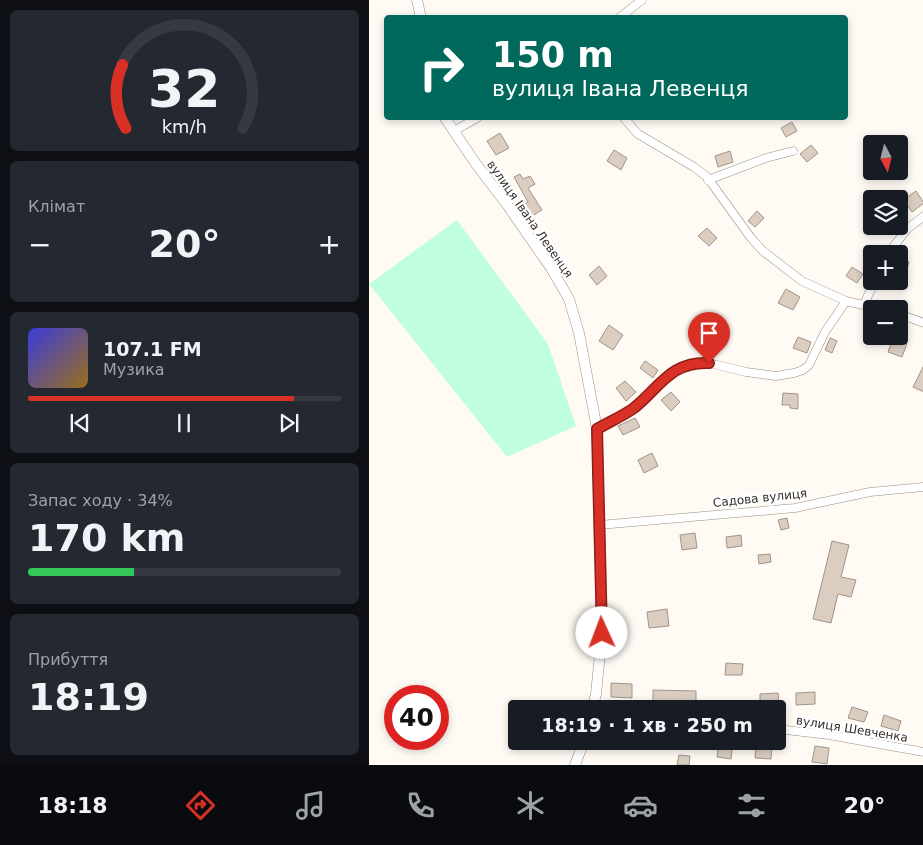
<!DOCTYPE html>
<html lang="uk">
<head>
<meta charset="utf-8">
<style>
  :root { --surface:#171b24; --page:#242831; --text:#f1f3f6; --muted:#9ea1a6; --line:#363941; --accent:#d93025 }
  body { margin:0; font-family:"DejaVu Sans",sans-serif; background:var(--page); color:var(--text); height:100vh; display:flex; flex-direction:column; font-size:19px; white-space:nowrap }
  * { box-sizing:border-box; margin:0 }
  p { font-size:16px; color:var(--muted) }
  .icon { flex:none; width:28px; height:28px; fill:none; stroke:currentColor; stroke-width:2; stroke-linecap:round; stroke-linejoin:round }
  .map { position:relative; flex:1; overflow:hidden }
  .drawer { display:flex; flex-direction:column; gap:10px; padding:10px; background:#0d0f14; width:369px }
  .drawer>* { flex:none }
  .banner { position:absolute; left:15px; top:15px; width:464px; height:105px; border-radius:5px; box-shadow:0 2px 8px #0003; background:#00695c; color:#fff; overflow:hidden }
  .needle { width:32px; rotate:173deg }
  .buttons { position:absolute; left:494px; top:135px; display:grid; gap:10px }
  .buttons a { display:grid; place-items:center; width:45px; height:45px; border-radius:5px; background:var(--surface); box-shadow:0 2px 8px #0003; font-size:25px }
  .speed { position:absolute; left:15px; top:685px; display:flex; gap:10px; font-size:25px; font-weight:700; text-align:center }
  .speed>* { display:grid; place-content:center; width:65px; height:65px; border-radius:50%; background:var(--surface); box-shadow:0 2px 8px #0003; line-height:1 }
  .speed .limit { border:8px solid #d22; background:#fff; color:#111 }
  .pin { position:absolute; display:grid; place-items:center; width:42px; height:42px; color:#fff; margin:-51px -21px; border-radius:50% 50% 50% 0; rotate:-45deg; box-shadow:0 0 5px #0007 }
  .pin .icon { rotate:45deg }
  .me { position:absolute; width:55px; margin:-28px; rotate:358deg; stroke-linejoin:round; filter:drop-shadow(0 0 4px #0008) }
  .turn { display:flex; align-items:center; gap:18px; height:105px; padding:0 25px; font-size:22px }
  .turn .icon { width:65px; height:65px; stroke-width:2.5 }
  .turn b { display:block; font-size:35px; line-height:42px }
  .big { font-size:38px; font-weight:700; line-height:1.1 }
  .drawer .tile { flex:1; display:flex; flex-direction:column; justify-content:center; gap:8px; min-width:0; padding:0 18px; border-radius:8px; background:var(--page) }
  .drawer .dial { align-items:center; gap:0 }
  .dial svg { height:130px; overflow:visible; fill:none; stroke:var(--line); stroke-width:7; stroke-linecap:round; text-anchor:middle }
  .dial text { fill:var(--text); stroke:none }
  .song { display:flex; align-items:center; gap:15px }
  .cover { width:60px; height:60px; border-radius:8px; background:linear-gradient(135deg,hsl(240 70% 55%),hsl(40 70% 35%)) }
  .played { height:5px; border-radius:2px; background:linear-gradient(90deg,var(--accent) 85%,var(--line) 85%) }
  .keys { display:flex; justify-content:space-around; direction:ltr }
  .heat { display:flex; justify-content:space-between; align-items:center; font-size:28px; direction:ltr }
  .charge { height:8px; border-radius:4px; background:linear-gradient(90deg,#34c759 34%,var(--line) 0) }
  .trip { position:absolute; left:139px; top:700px; width:278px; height:50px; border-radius:5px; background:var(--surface); box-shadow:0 2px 8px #0003; font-weight:700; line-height:50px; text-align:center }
  .dock { display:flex; height:80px; justify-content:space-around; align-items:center; background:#090b0e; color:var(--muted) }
  .dock .icon { width:35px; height:35px }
  .dock .on { color:var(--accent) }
  .dock b { font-size:22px; color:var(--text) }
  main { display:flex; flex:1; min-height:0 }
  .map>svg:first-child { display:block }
</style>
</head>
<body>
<main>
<section class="drawer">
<div class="tile dial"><svg viewBox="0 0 100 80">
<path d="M14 69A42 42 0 1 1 86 69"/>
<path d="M14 69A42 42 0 0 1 12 30" stroke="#d93025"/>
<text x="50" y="56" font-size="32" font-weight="700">32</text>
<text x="50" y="72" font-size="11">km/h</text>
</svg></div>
<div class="tile"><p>Клімат</p>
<div class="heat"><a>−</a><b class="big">20°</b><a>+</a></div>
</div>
<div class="tile">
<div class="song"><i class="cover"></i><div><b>107.1 FM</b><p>Музика</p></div></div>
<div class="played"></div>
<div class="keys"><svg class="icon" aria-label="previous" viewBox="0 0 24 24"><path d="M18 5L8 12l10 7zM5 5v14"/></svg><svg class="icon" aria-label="pause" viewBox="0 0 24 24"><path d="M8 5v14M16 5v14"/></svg><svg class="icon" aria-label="next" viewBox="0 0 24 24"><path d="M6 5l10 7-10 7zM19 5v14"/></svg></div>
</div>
<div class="tile"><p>Запас ходу · 34%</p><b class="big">170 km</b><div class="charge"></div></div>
<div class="tile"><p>Прибуття</p><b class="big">18:19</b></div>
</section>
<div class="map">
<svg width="555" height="765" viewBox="0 0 555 765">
  <rect width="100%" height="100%" fill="#fffaf4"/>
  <polygon fill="#bffee0" points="88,220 179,344 207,426 138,457 0,284"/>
  <g fill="#dbcec1" stroke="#a09488">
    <polygon points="423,122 428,131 417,137 412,128"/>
    <polygon points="131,133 140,148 127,155 118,141"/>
    <polygon points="442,145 449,153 438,162 431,154"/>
    <polygon points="245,150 258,158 252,170 238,161"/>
    <polygon points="361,151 364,162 349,167 346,156"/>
    <polygon points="151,174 154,179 161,176 166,184 159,188 173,210 161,217 154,205 159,202 145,177"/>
    <polygon points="547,191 555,203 543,212 534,200"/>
    <polygon points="388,211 395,218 386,227 379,221"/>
    <polygon points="338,228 348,238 340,246 329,236"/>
    <polygon points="530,259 540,262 537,272 530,270"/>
    <polygon points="230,266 238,276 228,285 220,275"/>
    <polygon points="483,267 494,274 488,283 477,276"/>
    <polygon points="417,289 431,297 424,310 409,303"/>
    <polygon points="240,325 254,335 244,350 230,341"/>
    <polygon points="429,337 442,342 438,353 424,348"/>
    <polygon points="461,338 468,341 463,353 456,350"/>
    <polygon points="524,338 538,343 533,357 519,352"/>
    <polygon points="276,361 289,370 284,378 271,368"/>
    <polygon points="555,365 555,392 544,387"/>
    <polygon points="256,381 267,392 257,401 247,388"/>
    <polygon points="302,392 311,402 302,411 292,400"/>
    <polygon points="414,393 429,394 429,409 421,408 421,405 413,405"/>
    <polygon points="266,418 271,427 254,435 249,426"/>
    <polygon points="283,453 289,466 275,473 269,460"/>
    <polygon points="418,518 420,528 412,530 409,520"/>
    <polygon points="326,533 328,548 313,550 311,535"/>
    <polygon points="372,535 373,546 358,548 357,537"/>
    <polygon points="463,541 480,545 472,577 487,580 482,597 469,594 462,623 444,619"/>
    <polygon points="401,554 402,562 390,564 389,555"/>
    <polygon points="298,609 300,626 280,628 278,612"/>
    <polygon points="357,663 374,664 373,675 356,675"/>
    <polygon points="242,683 263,684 263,698 242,697"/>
    <polygon points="284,690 327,691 327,707 311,707 311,704 284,704"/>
    <polygon points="446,692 446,704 427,705 427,693"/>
    <polygon points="409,693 410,705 391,705 391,694"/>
    <polygon points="483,707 499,712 495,722 479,718"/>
    <polygon points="515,715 532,721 529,731 512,726"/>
    <polygon points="350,741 364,742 362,759 348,757"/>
    <polygon points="387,743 403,744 402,759 386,758"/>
    <polygon points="446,746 460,748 458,764 443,762"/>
    <polygon points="310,755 321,756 320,765 308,765"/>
  </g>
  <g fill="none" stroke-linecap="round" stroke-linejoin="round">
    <g stroke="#9a8e82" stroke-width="9">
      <g id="minor">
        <polyline points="250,18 273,0"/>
        <polyline points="255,118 269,134 325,167 338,177 382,238 394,251 433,281 477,301 512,309"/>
        <polyline points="85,131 108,118"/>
        <polyline points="339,180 397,158 424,151"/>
        <polyline points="519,254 538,229 555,216"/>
        <polyline points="495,304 506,281"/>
        <polyline points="530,314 555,323"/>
        <polyline points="228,429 265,408 301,373 323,363 340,363 377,372 407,376 425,373 434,370 440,365 456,332 477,301"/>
        <polyline points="230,525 426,508 501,492 555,487"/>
        <polyline points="408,729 460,735 555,752"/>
        <polyline points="215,743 230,741"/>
      </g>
    </g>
    <g stroke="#9a8e82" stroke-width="11">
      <g id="tertiary">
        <polyline points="48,0 52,18"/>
        <polyline points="76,118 107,164 139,206 182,268 200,299 210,333 228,429 233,633 227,694 223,709"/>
        <polyline points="206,765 215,741"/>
      </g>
    </g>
    <use href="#minor" stroke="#fff" stroke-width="8"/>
    <use href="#tertiary" stroke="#fff" stroke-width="10"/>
  </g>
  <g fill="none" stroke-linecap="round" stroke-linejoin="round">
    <g stroke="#8d1f18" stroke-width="12">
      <path id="route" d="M233,633L228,429C240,422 254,416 265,408C291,387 302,361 340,363"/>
    </g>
    <use href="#route" stroke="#d93025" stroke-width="9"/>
  </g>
  <g text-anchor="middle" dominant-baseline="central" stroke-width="5" stroke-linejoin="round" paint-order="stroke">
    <g font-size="12" fill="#332e29" stroke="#fff">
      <text transform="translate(161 219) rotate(55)">вулиця Івана Левенця</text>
      <text transform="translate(391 498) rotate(-6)">Садова вулиця</text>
      <text transform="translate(483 729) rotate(9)">вулиця Шевченка</text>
    </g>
  </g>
</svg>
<div class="buttons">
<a><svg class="needle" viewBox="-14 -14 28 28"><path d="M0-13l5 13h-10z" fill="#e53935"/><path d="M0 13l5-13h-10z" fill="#9ea1a6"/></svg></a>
<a><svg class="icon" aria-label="layers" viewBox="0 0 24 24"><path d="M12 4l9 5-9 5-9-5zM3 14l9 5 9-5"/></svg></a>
<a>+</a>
<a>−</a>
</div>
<div class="speed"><div class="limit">40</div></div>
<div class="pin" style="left:340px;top:363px;background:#d93025"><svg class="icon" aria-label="arrive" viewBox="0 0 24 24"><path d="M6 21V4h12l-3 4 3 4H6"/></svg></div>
<svg class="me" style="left:233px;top:633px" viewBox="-20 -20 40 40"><circle r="19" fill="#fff"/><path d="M0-13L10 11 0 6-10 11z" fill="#d93025"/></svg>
<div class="trip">18:19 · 1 хв · 250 m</div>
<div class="banner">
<div class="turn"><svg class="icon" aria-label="right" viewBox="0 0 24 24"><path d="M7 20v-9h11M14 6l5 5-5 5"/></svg><div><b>150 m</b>вулиця Івана Левенця</div></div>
</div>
</div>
</main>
<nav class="dock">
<b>18:18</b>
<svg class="icon on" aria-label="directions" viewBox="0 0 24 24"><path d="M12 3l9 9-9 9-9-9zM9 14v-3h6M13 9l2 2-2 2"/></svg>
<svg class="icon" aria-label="music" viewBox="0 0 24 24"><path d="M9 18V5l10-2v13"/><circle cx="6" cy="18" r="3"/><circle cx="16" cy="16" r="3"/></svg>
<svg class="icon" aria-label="phone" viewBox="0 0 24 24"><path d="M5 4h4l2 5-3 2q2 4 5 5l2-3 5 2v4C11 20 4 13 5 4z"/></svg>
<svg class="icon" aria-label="climate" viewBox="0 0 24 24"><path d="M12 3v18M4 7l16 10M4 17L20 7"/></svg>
<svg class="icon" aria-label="car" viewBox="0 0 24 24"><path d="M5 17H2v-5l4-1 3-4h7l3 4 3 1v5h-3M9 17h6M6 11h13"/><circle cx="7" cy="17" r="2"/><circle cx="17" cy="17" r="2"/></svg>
<svg class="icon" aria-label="filters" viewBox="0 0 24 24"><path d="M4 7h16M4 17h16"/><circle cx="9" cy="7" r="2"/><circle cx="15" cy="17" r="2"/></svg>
<b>20°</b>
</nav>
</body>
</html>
